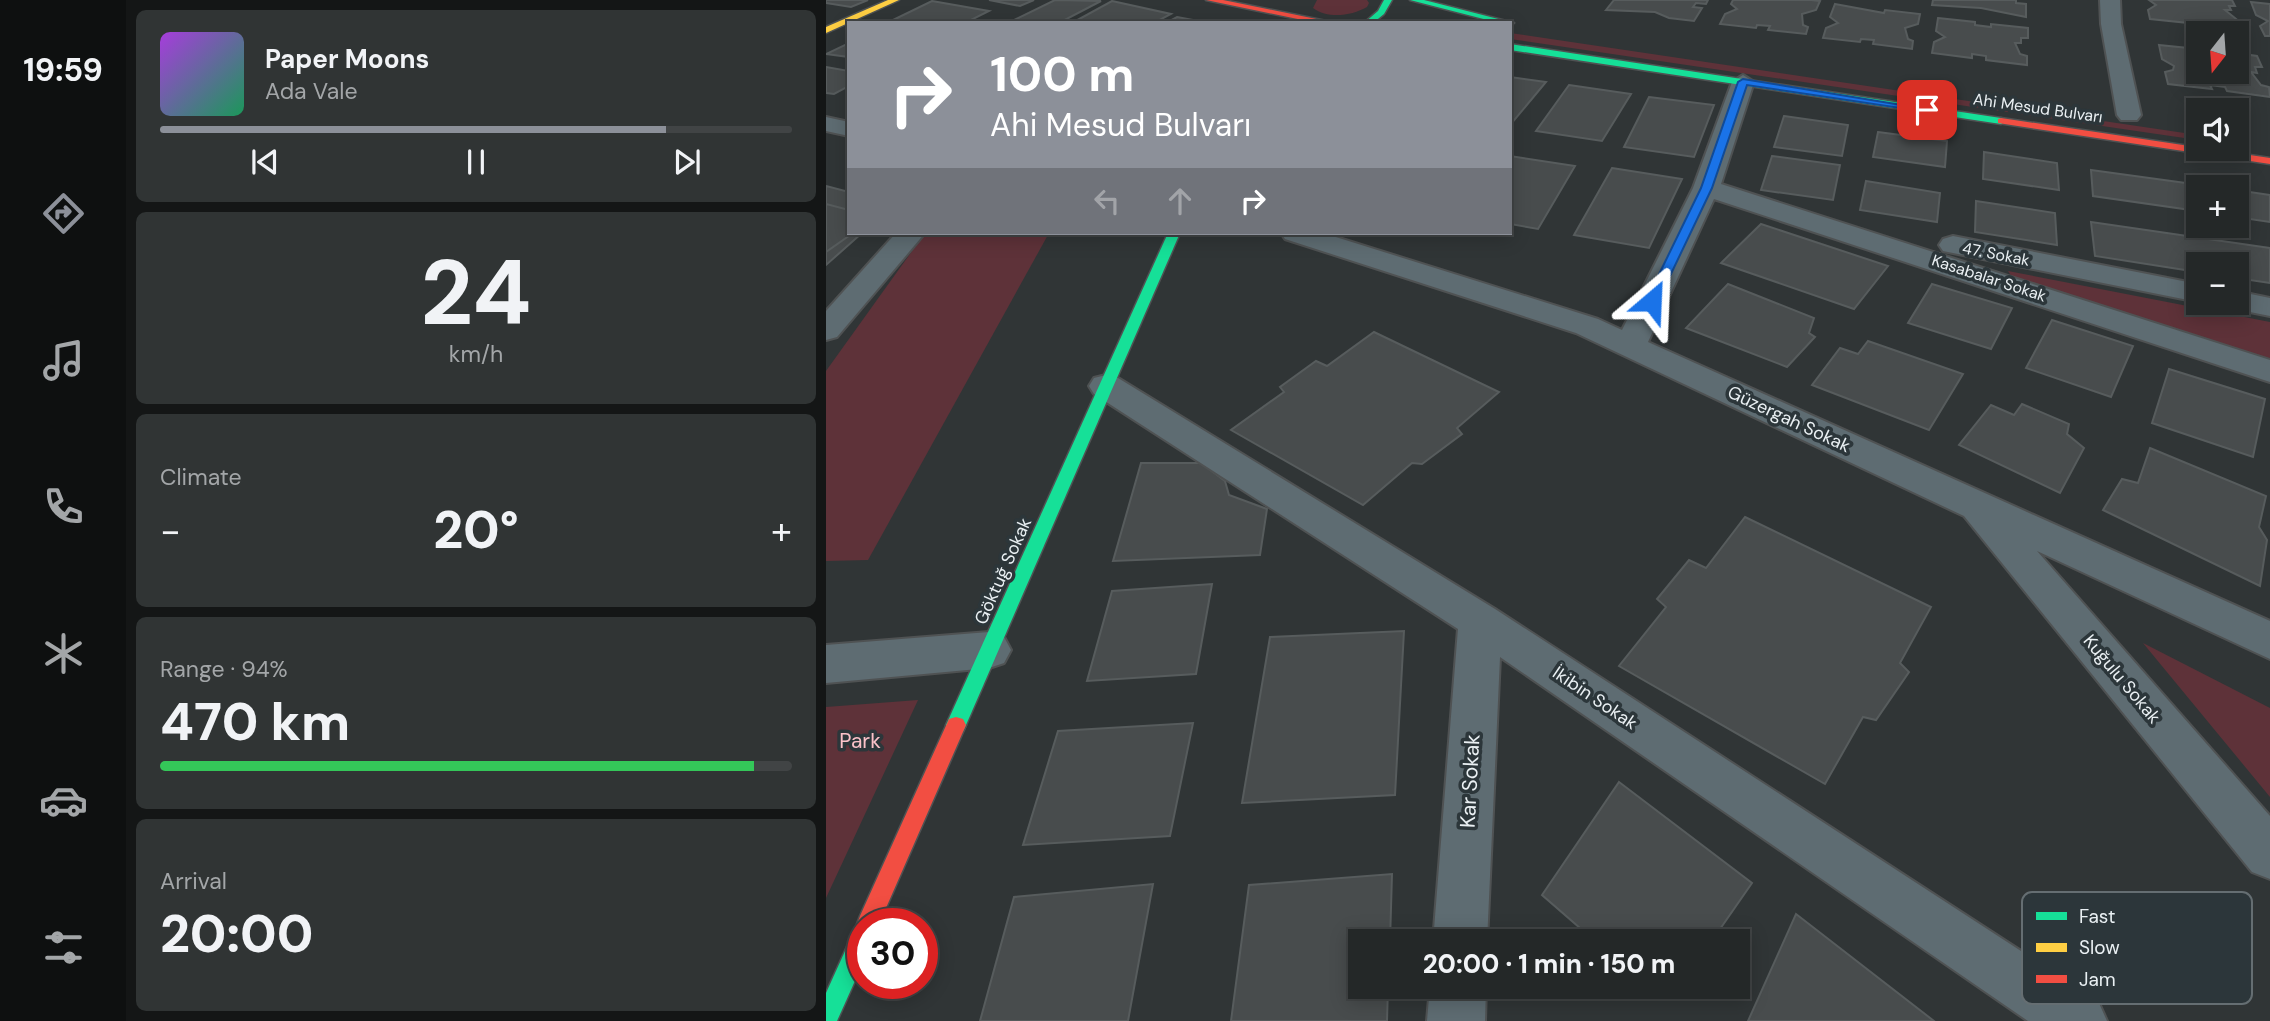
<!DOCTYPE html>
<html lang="en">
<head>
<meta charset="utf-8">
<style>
  :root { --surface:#242828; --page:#303434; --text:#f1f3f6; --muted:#a3a6a8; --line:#414445; --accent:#8c9099 }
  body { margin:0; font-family:"DM Sans",sans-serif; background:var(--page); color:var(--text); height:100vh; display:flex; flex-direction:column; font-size:26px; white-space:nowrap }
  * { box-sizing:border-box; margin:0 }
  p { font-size:23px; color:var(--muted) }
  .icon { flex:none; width:38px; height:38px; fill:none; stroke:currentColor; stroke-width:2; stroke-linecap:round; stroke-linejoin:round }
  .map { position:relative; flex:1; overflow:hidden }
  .details { display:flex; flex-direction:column; gap:10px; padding:10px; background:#141616; width:700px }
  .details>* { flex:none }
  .top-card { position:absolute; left:21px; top:21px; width:665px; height:214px; border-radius:0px; box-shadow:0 4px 18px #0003,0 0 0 2px var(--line); background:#8c9099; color:#fff; overflow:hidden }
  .needle { width:46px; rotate:197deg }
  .controls { position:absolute; left:1360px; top:21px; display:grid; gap:14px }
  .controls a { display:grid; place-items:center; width:63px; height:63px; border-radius:0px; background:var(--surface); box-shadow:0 4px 18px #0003,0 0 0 2px var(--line); font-size:35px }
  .speed { position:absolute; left:21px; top:908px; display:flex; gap:14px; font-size:35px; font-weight:700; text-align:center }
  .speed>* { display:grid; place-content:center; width:91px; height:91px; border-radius:50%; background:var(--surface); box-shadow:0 4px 18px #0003,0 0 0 2px var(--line); line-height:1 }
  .speed .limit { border:10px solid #d22; background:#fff; color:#111 }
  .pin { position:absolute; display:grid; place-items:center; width:60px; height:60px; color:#fff; margin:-30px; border-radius:14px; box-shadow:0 4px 10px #0006 }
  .me { position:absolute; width:77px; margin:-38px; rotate:26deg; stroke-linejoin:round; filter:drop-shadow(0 0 5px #0008) }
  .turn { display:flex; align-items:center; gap:24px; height:147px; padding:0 28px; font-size:32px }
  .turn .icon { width:91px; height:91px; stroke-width:2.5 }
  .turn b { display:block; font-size:49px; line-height:60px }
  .lanes { display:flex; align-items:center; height:66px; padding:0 28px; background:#0003; justify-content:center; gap:35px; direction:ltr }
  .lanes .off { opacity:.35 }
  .big { font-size:52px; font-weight:800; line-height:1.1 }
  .details .widget { flex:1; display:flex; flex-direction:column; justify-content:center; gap:10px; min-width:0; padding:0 24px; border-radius:10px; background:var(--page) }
  .details .dial { align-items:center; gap:0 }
  .dial b { font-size:91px; line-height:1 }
  .song { display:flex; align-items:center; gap:21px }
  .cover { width:84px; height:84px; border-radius:10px; background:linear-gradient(135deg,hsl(280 70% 55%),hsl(150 70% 35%)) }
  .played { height:7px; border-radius:4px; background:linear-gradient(90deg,var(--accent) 80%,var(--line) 80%) }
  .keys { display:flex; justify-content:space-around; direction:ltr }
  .heat { display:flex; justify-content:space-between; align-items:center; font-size:38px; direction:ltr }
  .charge { height:10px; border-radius:5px; background:linear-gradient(90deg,#34c759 94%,var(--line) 0) }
  .trip { position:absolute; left:522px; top:929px; width:402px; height:70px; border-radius:0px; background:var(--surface); box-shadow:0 4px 18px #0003,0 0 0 2px var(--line); font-weight:800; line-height:70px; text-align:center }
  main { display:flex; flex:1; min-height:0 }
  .menu { display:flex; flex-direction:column; width:126px; justify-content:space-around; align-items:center; background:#0e1010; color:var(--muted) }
  .menu .icon { width:49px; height:49px }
  .menu .active { color:var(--accent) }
  .menu b { font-size:32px; color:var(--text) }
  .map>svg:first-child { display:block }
</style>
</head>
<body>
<main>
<nav class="menu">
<b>19:59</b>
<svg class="icon active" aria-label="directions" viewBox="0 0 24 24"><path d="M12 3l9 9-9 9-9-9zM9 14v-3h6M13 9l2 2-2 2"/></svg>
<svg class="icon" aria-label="music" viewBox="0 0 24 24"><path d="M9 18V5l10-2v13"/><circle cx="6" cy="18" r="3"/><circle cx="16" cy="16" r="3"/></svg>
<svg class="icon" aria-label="phone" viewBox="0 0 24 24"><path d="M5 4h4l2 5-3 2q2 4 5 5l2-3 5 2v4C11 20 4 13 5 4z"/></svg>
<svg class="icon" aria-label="climate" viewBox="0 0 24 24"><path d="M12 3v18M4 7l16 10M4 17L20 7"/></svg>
<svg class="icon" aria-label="car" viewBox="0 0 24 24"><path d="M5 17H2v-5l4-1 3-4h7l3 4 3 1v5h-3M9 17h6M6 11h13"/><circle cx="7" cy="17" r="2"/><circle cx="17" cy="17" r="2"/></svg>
<svg class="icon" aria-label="filters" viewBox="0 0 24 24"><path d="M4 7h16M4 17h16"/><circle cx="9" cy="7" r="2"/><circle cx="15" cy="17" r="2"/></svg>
</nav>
<section class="details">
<div class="widget">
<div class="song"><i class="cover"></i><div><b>Paper Moons</b><p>Ada Vale</p></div></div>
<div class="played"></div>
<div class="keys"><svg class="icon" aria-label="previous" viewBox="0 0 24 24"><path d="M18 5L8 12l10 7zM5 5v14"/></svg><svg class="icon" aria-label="pause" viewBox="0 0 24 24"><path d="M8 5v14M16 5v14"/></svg><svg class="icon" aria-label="next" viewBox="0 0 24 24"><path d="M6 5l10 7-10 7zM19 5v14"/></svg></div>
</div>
<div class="widget dial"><b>24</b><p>km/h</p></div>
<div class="widget"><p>Climate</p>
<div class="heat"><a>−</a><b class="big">20°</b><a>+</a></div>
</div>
<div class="widget"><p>Range · 94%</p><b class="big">470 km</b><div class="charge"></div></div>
<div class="widget"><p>Arrival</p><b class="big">20:00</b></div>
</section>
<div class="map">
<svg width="1444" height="1021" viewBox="0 0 1444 1021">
  <rect width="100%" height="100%" fill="#303536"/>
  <g fill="#5e3239">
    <path d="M491,0H541L543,3L541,7C525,16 502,19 487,8Z"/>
    <polygon points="684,33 1372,135 1372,140 684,39"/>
    <polygon points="99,233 223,233 42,560 0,561 0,371"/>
    <polygon points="1182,271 1444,322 1444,361 1189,282"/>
    <polygon points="1317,643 1444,708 1444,797"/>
    <polygon points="92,700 0,898 0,707"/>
  </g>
  <g fill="#484c4d" stroke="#575c5d" stroke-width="2">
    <polygon points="0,0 42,0 25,7 0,3"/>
    <polygon points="163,0 208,0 194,6"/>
    <polygon points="229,0 275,1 233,23 182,23"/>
    <polygon points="788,0 882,0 880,4 870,3 867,7 876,8 868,21 843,18 829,12 780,10"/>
    <polygon points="907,0 985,0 994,1 990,10 976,14 977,25 982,27 980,34 942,30 944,26 931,25 930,28 894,24 899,14 911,9 905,4"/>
    <polygon points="1107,0 1190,0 1190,3 1200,4 1200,17 1155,8 1106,5"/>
    <polygon points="1323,0 1406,0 1409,6 1403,6 1405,10 1399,10 1414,22 1417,29 1377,25 1375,21 1362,20 1363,23 1324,19 1322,10 1330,5"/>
    <polygon points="106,1 163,11 139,23 65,21"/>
    <polygon points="286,1 345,14 328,23 246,23"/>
    <polygon points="1425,2 1444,4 1444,36 1439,36 1434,26 1442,21 1430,15"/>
    <polygon points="1009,4 1058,13 1059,10 1094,14 1092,24 1079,28 1082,39 1087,41 1086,49 1047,44 1048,40 1035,39 1034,42 997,38 1000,28 1012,23 1004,17"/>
    <polygon points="351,17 383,23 340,23"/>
    <polygon points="1112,18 1149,22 1149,25 1165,27 1165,24 1202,28 1202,38 1195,38 1195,43 1189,43 1194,54 1201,56 1201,65 1160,60 1160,56 1146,54 1146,58 1106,53 1108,42 1119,37 1110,31"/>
    <polygon points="23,43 23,57 0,54"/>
    <polygon points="1333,45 1372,49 1372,72 1410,72 1410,53 1431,56 1436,67 1429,67 1431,73 1425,72 1435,85 1443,87 1444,97 1401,91 1399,87 1384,85 1386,89 1342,84 1339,72 1347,70 1348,66 1336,59"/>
    <polygon points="0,67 23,71 23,86 8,94 0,93"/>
    <polygon points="684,77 720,82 685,124 684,124"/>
    <polygon points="743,85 805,94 776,141 710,131"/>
    <polygon points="823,97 888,105 868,157 798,147"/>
    <polygon points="958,116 1022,125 1016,156 948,147"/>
    <polygon points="1052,132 1121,141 1119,167 1047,157"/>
    <polygon points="1158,152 1231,163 1233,190 1157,179"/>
    <polygon points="684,156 749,166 712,229 684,224"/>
    <polygon points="946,156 1014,165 1007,200 935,190"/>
    <polygon points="786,168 856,179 823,248 748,235"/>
    <polygon points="1265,170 1389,187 1372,187 1372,211 1267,196"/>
    <polygon points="1040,181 1114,193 1111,222 1034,210"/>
    <polygon points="0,186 23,192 23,233 36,233 0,265"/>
    <polygon points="1410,190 1444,195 1444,222 1410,217"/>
    <polygon points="1150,201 1229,213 1231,245 1149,232"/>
    <polygon points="0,204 23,210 23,233 27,233 0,252"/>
    <polygon points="1265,222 1444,248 1444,283 1410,278 1410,264 1372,264 1372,272 1269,256"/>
    <polygon points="935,224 1062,266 1028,309 895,263"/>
    <polygon points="902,284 988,318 983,333 989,337 961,367 860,328"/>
    <polygon points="1106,284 1186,308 1165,349 1082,323"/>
    <polygon points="1226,320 1307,346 1285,397 1200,368"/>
    <polygon points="548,332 673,392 631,428 636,434 596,464 586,463 537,505 405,430 458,392 454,387 490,361 501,366"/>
    <polygon points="1042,341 1137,374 1103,430 986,385 1014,348 1032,354"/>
    <polygon points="1343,369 1439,399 1427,457 1326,423"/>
    <polygon points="1196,404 1243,424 1241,434 1258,448 1234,493 1133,445 1165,405 1188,415"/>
    <polygon points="1324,448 1440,496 1433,527 1441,540 1434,586 1277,510 1296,479 1312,483"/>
    <polygon points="315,463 375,463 399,481 403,495 441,509 434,555 287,561"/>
    <polygon points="919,517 1105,607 1074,663 1083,672 1050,720 1037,717 999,784 793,666 840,607 831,599 863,560 880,568"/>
    <polygon points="386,584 370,674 261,681 286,591"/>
    <polygon points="578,631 569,795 416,803 444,637"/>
    <polygon points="367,723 344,836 197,845 232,731"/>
    <polygon points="793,782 926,883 885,942 770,942 716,895"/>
    <polygon points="566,874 564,942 534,942 534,987 562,987 561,1021 405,1021 423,885"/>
    <polygon points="327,884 302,1021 154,1021 188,897"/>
    <polygon points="970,914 1108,1021 922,1021"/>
  </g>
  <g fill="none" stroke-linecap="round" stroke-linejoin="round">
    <g stroke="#4f5253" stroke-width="4">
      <g id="street">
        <polygon points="1274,0 1294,0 1295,24 1315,115 1311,120 1295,120 1291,115 1275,24"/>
        <polygon points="917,75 928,82 895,184 1444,360 1444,382 888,199 822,342 1444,621 1444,659 1211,551 1444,816 1444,879 1426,872 1138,516 750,333 459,239 455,233 497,233 772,319 796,330 867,188 906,82"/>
        <polygon points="0,117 23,122 23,136 0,131"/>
        <polygon points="70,233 99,233 11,337 0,340 0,311"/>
        <polygon points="1127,236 1372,284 1372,302 1117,251 1113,245 1117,239"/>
        <polygon points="1410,291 1444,298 1444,316 1399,307 1397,303 1410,303"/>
        <polygon points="280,375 292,378 669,609 1272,1001 1281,1021 1202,1021 674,657 661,942 607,942 632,629 268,394 263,386 268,378"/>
        <polygon points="163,632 178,637 185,650 178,663 163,668 0,683 0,645"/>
        <polygon points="604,987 660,987 659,1021 601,1021"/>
      </g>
    </g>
    <g stroke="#4f5253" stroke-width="3">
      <g id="fast">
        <polygon points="558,0 566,0 558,14 547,23 538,23 552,11"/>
        <polygon points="584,0 598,0 688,23 684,25 684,23 673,23"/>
        <polygon points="684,44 1175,118 1180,121 1175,124 684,50"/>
        <polygon points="342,233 354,233 140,725 137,731 130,733 123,731 120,725"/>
        <polygon points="37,926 37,963 11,1021 0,1021 0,993 29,929"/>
      </g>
    </g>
    <g stroke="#4f5253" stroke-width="3">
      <polygon id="slow" points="62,0 73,0 0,33 0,27"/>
    </g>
    <g stroke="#4f5253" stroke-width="3">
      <g id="jam">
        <polygon points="380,0 397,0 510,23 491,23"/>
        <polygon points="1175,118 1444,158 1444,164 1172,123 1172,119"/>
        <polygon points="130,717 137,719 140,725 53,924 37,924 37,933 34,932 31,924 34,916 123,719"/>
      </g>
    </g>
    <use href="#street" fill="#5e6c72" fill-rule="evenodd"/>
    <use href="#fast" fill="#16e098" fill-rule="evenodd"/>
    <use href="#slow" fill="#ffcf43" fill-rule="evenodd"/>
    <use href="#jam" fill="#f24e42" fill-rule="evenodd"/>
  </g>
  <polygon fill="#1a73e8" stroke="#114b97" stroke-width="2" points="917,79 1106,110 1101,112 921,85 886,188 832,301 822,303 820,301 875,188 912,82"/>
  <g text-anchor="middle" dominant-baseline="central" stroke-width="7" stroke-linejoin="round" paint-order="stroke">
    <g font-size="16" fill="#eaf0f3" stroke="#2c363a">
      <text transform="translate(1212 108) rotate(8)">Ahi Mesud Bulvarı</text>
      <text transform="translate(1170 254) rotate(11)">47. Sokak</text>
      <text transform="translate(1163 278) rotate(18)">Kasabalar Sokak</text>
    </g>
    <g font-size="18" fill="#eaf0f3" stroke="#2c363a">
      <text transform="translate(963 419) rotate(25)">Güzergah Sokak</text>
      <text transform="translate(177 571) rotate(-66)">Göktuğ Sokak</text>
      <text transform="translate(1296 679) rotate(50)">Kuğulu Sokak</text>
      <text transform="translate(769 698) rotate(34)">İkibin Sokak</text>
    </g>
    <g font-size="21" fill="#fbc2c9" stroke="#2c363a">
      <text x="34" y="741">Park</text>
    </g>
    <g font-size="21" fill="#eaf0f3" stroke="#2c363a">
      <text transform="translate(644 781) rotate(-87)">Kar Sokak</text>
    </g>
  </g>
  <rect x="1196" y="892" width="230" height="112" rx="10" fill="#2c363a" stroke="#656e72" stroke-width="2"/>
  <rect x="1210" y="912" width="31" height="8" fill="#16e098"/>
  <rect x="1210" y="943" width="31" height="9" fill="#ffcf43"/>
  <rect x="1210" y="975" width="31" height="8" fill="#f24e42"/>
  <g font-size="19" fill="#eaf0f3">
    <text x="1253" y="923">Fast</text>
    <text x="1253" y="954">Slow</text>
    <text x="1253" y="986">Jam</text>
  </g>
</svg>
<div class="controls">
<a><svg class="needle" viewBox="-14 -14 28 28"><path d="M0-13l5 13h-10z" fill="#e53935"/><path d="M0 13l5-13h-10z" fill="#a3a6a8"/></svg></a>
<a><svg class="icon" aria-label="sound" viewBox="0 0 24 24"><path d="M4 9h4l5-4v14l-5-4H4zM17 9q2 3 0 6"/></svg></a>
<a>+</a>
<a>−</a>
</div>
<div class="speed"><div class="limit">30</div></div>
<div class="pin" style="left:1101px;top:110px;background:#d93025"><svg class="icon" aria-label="arrive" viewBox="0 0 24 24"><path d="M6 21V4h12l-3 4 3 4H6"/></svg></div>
<svg class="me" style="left:826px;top:301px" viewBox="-20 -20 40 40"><path d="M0-17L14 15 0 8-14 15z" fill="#1a73e8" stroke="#fff" stroke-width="4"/></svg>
<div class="trip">20:00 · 1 min · 150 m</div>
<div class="top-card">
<div class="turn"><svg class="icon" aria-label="right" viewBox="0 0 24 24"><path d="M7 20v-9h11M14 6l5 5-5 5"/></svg><div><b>100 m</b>Ahi Mesud Bulvarı</div></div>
<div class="lanes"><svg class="icon off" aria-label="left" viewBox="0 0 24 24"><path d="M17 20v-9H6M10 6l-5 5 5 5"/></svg><svg class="icon off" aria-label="ahead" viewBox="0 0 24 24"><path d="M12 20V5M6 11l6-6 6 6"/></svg><svg class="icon" aria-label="right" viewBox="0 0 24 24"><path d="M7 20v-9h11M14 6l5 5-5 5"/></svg></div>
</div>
</div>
</main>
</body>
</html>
